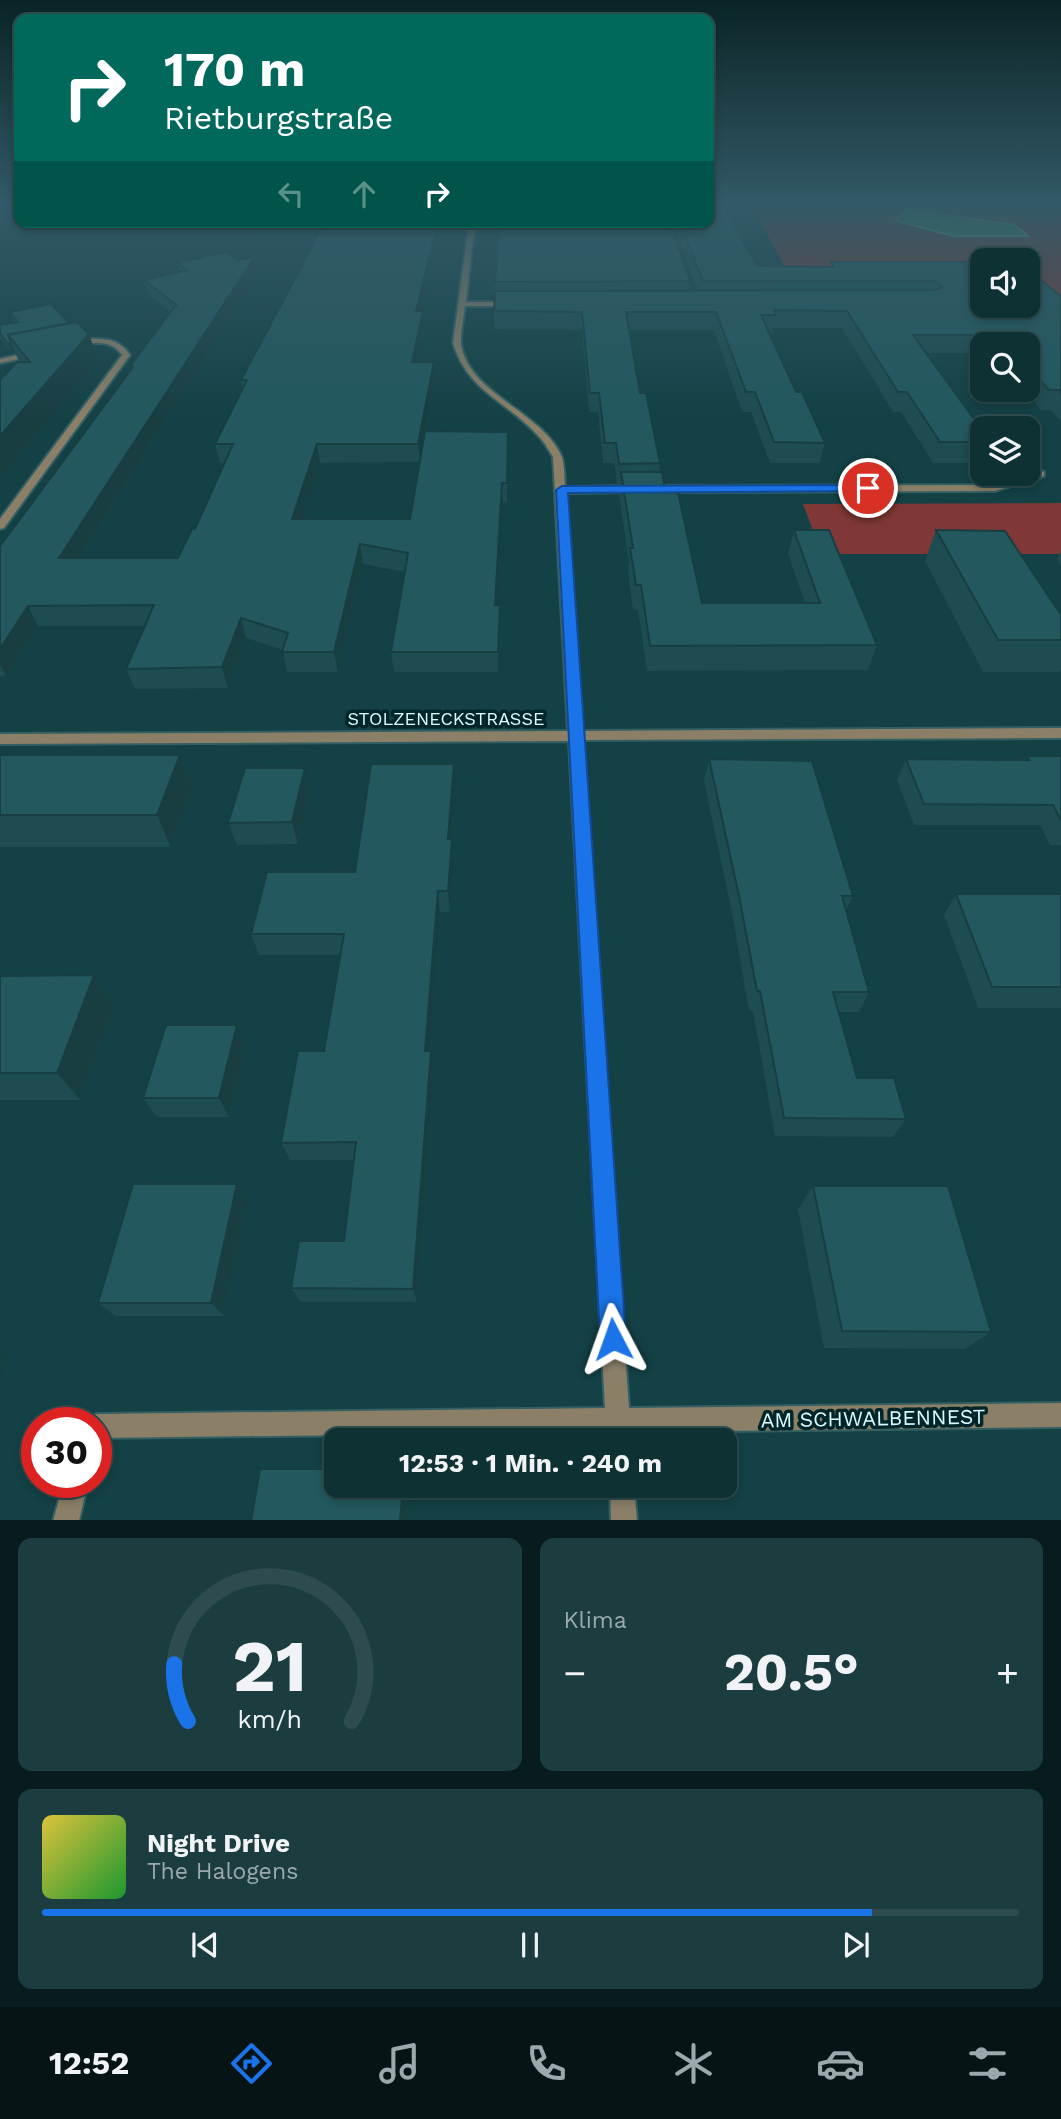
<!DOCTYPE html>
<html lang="de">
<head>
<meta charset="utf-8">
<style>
  :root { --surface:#0e3134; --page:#1c3d40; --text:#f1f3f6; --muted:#9ba9ac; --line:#2e4c4f; --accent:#1a73e8 }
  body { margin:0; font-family:"Work Sans",sans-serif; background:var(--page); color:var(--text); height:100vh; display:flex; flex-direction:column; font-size:26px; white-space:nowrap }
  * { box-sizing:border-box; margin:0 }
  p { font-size:23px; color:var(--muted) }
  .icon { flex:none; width:38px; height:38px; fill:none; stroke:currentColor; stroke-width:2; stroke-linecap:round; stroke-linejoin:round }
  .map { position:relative; height:1520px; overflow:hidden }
  .panel { display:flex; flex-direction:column; gap:18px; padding:18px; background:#081b1d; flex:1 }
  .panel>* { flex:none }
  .top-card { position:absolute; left:14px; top:14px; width:700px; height:214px; border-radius:14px; box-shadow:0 4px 10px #0003,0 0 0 2px var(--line); background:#00695c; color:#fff; overflow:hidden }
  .fabs { position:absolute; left:970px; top:248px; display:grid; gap:14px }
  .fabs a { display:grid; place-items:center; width:70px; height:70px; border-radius:14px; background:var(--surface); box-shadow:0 4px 10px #0003,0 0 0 2px var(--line); font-size:35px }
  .speed { position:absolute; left:21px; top:1407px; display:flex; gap:14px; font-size:35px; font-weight:700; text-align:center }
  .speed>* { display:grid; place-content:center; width:91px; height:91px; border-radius:50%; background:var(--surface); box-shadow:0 4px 10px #0003,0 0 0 2px var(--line); line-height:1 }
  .speed .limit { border:10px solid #d22; background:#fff; color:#111 }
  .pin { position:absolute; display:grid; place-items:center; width:60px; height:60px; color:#fff; margin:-30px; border:4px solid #fff; border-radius:50%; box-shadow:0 2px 7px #0007 }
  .me { position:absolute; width:77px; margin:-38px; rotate:356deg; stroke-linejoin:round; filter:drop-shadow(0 0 5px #0008) }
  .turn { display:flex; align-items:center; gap:24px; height:147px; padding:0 35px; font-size:32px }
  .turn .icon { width:91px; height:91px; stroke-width:2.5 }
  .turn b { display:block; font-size:49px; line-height:60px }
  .lanes { display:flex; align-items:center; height:66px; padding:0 35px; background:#0003; justify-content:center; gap:35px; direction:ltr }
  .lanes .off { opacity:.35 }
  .big { font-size:52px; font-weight:700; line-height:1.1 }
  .panel .widget { flex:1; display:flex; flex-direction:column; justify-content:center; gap:10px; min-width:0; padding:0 24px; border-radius:14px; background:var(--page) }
  .panel .dial { align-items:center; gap:0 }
  .dial svg { height:182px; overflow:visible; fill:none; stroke:var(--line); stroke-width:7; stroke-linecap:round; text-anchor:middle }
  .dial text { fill:var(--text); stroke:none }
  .song { display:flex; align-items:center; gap:21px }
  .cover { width:84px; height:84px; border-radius:10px; background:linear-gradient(135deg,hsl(50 70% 55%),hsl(130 70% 35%)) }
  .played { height:7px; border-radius:4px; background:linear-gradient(90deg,var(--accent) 85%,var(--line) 85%) }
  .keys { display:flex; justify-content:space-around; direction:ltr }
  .heat { display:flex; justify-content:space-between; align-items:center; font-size:38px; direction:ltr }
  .panel .tiles { flex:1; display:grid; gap:18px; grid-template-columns:1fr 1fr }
  .widget:last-child { grid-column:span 2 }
  .trip { position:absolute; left:324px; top:1428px; width:413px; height:70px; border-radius:14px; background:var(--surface); box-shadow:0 4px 10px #0003,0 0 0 2px var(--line); font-weight:700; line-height:70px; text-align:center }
  .tab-bar { display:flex; height:112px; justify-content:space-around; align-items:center; background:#061415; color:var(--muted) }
  .tab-bar .icon { width:49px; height:49px }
  .tab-bar .active { color:var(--accent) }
  .tab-bar b { font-size:32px; color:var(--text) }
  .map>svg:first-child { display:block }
</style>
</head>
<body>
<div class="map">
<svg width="1061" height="1521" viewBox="0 0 1061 1521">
  <rect width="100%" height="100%" fill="#134145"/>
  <g fill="#7f3835" fill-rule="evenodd">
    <path d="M751,205H1061V354L790,276ZM982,261H1027V306H982Z"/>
    <polygon points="1061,503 1061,554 822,554 803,504"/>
  </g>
  <polygon fill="#459a4a" stroke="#73b780" stroke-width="2" points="906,209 1015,225 1028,236 954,236 896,221"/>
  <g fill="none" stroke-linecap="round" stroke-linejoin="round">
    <g stroke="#335f63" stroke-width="4">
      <g id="street">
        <path d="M469,222H475L466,302H513L517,304L513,306H465C464,318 460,332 461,344C468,393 540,411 561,455C565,464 564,477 565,487L637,486L642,489L637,492L565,493L582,731L1061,728V738L582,740L629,1408L1061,1403V1427L630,1432L631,1440H607V1432L96,1438V1423H85L88,1418L96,1414L605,1408L569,741L0,744V734L568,731L553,457C549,451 546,444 541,439C510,402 468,393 453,343Z"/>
        <path d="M87,339C105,338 120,339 130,355L4,528L0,529V519L122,355C111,338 90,343 73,346L69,344Z"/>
        <polygon points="36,351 40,353 39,355 0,363 0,359"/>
        <polygon points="1041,471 1044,472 1044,476 995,491 658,492 653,489 658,486 994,485"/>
        <polygon points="64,1482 88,1482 79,1521 53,1521"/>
        <polygon points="610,1486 634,1486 637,1521 611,1521"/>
      </g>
    </g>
    <use href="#street" fill="#8b7f68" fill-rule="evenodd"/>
  </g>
  <g fill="#1d4c51" fill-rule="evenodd">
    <polygon points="672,222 709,222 757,266 830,267 831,262 982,262 982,306 1061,297 1061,422 1051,410 1041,410 1025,390 1027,390 1027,345 982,345 982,353 926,353 982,430 982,463 933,463 901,412 893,412 842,328 773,328 772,333 769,333 796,392 825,443 820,463 770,463 751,412 742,412 714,330 629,330 640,393 660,463 659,472 665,488 702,603 805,603 788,554 794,530 877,645 868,670 647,671 638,610 633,610 628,573 629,562 619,495 620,484 617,484 614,463 603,463 598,412 589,412 582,330 494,329 494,311 495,282 690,281 689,291 698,291"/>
    <path d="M177,263L258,271L80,558H178L195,529L224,463H220L215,444L243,389L241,380L423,311L425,327L417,362L435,379L426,431L508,432L507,502H503L497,605H500V625L498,672H394L391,652L405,572L363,564L338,672H287L283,650L246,638L228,688L135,689L126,669L145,626H38L6,676H0V546L132,368L131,365L170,312L149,295L144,280L179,272ZM420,462L410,519H302L320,463Z"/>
    <polygon points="10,312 69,323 89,334 98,360 0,479 0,380 19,362 15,352 12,353 0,338 0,325 14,322"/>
    <polygon points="936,530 1061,615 1061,670 1060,672 983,672 925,561"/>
    <polygon points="1061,551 1061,567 1057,560"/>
    <polygon points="0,755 180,755 193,787 171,847 0,847"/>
    <polygon points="1027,756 1061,756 1061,845 1050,845 1040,825 914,825 897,780 906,759 1025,760"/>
    <polygon points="709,759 853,896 846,911 869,992 859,1012 838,1012 857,1078 906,1119 893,1137 775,1136 753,1011 749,1011 733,918 704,781"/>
    <polygon points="305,768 311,790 298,844 237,845 228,823"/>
    <polygon points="456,786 452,839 454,861 450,912 440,912 430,1051 434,1070 417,1302 301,1302 291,1288 344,1241 354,1160 290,1160 281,1143 324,1051 340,955 259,955 251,934 355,872"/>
    <polygon points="956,894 1061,894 1061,1008 978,1008 944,915"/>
    <polygon points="94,975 114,1005 80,1100 0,1100 0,976"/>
    <polygon points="247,1045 229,1117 157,1117 143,1098"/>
    <polygon points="813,1186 991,1332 965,1349 824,1348 798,1209"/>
    <polygon points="248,1200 224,1316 115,1316 98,1303"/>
  </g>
  <g fill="#183e42">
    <polygon points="438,222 442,222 418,327 416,311"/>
    <polygon points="255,256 258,271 67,578 59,558"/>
    <polygon points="423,311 425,327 413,379 412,362"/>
    <polygon points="89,334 98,360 0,479 0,436"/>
    <polygon points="11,343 15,352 12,353 8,344"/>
    <polygon points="434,362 435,379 420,462 418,444"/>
    <polygon points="317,444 320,463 296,539 292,519"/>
    <polygon points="502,483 503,502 496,625 495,605"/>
    <polygon points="360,544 363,564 338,672 334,652"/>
    <polygon points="500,605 500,625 498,672 498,652"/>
    <polygon points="28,606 38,626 6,676 0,665 0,649"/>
    <polygon points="241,618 246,638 228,688 222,667"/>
    <polygon points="180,755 193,787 171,847 157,815"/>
    <polygon points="454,764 456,786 450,861 448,839"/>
    <polygon points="305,768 311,790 298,844 292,822"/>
    <polygon points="452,839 454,861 450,912 448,891"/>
    <polygon points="438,891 440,912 429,1070 425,1051"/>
    <polygon points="94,975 114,1005 80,1100 57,1073"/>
    <polygon points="237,1025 247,1045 229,1117 219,1098"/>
    <polygon points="431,1051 434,1070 417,1302 413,1289"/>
    <polygon points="237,1184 248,1200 224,1316 211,1303"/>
    <polygon points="0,1351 8,1355 0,1378"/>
    <polygon points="403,1486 411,1486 409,1521 400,1521"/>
  </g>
  <g fill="#22585e" stroke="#183e42" stroke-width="2">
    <polygon points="709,205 723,205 757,266 834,267 831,262 982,262 982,306 1027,306 1027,280 1041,280 1061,297 1061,393 1059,390 1049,390 1027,366 1027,345 1009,345 1000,335 913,335 982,430 982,442 940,442 907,392 898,392 847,311 774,310 776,315 761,315 796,392 802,392 825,443 774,442 755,392 746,392 716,312 626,312 640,393 646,393 660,463 619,464 616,443 605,443 599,393 590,393 582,312 494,311 495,291 935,290 942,287 935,281 703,281 680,222 709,222"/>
    <polygon points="356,222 438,222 416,311 423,311 412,362 434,362 418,444 317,444 292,519 410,519 425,431 508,432 507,483 502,483 495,605 500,605 498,652 391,652 408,553 360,544 334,652 282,652 288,633 241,618 222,667 126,669 154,605 28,606 0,649 0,546 133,367 131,365 176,305 144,280 188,270 177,263 226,252 238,260 255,256 59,558 178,558 192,529 195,529 233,444 215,444 247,380 241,380 323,226 355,226"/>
    <polygon points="500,222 669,222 690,281 495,282"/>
    <polygon points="51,304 69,323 8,335 11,343 8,344 0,333 0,325 18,322 10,312"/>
    <polygon points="72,323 78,323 89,334 0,436 0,380 17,362 30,362 8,335"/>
    <polygon points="621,472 662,472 665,488 677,488 702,603 820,603 794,530 829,530 877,645 650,646 641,585 636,585 630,548 633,548"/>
    <polygon points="936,530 1005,531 1061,615 1061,640 998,640"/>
    <polygon points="0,755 180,755 157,815 0,815"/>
    <polygon points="1027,756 1061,756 1061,820 1053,805 924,804 906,759 1029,760"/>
    <polygon points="709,759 812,761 853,896 842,896 869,992 833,992 857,1078 894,1078 906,1119 784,1118 760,991 757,991 739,896"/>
    <polygon points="371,764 454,764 448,839 452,839 448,891 438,891 425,1051 431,1051 413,1289 291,1288 299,1241 344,1241 356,1142 281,1143 298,1051 324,1051 344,934 251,934 267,872 355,872"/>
    <polygon points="245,768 305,768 292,822 228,823"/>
    <polygon points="956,894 1061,894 1061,987 992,987"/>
    <polygon points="94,975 57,1073 0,1073 0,976"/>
    <polygon points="166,1025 237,1025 219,1098 143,1098"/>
    <polygon points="133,1184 237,1184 211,1303 98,1303"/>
    <polygon points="813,1186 948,1186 991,1332 842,1331"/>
    <polygon points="260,1469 336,1469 336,1486 403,1486 400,1521 251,1521"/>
  </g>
  <linearGradient id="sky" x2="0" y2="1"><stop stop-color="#0a2426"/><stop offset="0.49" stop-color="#335a68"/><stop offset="1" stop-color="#335a68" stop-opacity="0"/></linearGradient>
  <rect width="1061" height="418" fill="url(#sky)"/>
  <polygon fill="#1a73e8" stroke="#114b97" stroke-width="2" points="868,485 873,488 872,491 568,493 626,1339 622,1348 613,1351 604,1348 600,1339 556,490 562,486"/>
  <g text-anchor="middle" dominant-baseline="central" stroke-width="7" stroke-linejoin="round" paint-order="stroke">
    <g font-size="18" fill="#ddfcff" stroke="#01262a">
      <text x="446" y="718">STOLZENECKSTRASSE</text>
    </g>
    <g font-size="21" fill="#ddfcff" stroke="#01262a">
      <text transform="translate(873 1418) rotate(-1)">AM SCHWALBENNEST</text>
    </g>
  </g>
</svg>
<div class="fabs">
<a><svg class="icon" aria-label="sound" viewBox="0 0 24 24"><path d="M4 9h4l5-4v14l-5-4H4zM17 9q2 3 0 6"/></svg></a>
<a><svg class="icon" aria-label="search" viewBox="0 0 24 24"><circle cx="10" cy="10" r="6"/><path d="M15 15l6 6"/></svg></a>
<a><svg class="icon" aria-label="layers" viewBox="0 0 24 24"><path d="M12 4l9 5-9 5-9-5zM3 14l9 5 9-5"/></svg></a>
</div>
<div class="speed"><div class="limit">30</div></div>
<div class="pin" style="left:868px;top:488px;background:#d93025"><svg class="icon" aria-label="arrive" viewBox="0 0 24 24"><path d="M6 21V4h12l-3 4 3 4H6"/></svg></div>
<svg class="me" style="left:613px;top:1339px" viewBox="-20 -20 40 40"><path d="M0-17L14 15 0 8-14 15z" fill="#1a73e8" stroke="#fff" stroke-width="4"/></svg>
<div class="trip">12:53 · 1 Min. · 240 m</div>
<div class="top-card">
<div class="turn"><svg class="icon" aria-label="right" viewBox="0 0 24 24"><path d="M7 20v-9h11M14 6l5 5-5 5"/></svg><div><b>170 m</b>Rietburgstraße</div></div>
<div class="lanes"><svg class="icon off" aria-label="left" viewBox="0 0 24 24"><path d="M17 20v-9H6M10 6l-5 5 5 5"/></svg><svg class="icon off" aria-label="ahead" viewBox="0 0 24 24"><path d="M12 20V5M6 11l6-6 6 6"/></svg><svg class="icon" aria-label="right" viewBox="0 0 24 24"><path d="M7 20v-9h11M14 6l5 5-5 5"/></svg></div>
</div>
</div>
<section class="panel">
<div class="tiles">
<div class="widget dial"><svg viewBox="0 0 100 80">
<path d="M14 69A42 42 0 1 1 86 69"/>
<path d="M14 69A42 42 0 0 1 8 44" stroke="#1a73e8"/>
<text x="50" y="56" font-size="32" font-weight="700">21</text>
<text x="50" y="72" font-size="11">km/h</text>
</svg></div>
<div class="widget"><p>Klima</p>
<div class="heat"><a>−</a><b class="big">20.5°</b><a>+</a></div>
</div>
<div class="widget">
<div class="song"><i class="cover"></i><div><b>Night Drive</b><p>The Halogens</p></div></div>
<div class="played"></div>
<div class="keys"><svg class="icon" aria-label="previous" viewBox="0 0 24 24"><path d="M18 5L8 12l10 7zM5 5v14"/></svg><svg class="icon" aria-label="pause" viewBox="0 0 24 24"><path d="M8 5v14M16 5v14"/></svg><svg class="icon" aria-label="next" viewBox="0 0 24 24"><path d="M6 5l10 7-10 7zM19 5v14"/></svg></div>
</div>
</div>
</section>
<nav class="tab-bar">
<b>12:52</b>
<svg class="icon active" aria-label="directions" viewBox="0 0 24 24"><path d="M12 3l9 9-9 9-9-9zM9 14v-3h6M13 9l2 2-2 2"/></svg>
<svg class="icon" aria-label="music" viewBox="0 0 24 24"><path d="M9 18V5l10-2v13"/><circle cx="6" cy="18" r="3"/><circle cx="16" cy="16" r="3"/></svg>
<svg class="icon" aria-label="phone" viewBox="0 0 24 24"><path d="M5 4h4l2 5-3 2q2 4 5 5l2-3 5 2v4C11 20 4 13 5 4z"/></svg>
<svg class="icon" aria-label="climate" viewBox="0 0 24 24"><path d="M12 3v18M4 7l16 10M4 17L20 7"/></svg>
<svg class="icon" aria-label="car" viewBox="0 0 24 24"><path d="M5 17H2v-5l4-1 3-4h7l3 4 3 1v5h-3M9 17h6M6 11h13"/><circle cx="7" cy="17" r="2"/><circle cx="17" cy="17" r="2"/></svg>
<svg class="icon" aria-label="filters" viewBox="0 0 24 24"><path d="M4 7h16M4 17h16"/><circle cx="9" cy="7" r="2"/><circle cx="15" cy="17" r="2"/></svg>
</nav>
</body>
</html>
